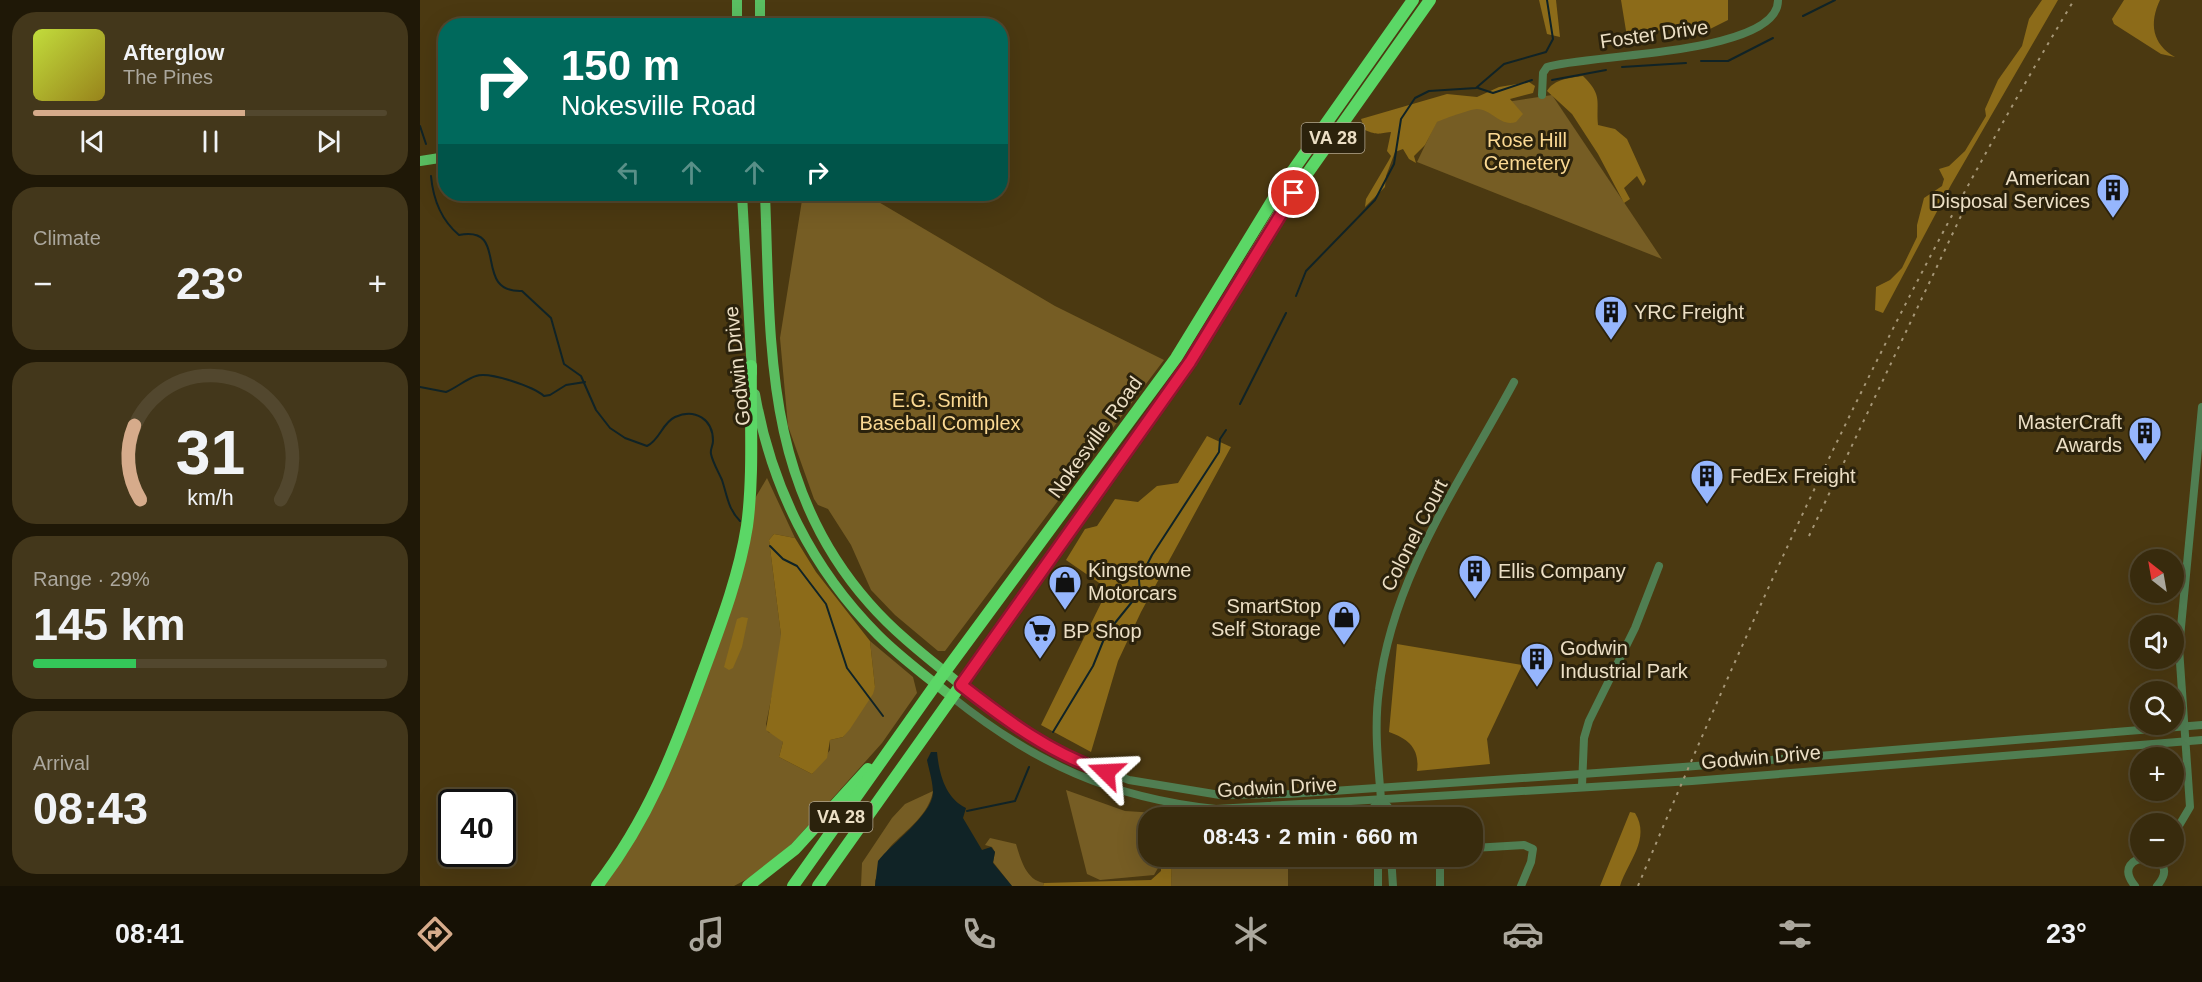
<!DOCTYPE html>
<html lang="en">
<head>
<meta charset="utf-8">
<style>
  :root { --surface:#382b0d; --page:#43371b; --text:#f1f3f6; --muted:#aba79d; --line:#52472e; --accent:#d6ab8b }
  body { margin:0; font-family:Helvetica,sans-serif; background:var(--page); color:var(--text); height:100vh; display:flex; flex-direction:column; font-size:22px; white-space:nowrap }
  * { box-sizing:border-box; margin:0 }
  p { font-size:20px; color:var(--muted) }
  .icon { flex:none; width:33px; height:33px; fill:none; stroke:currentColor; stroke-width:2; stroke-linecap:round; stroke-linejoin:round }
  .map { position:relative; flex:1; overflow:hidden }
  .side { display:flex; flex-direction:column; gap:12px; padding:12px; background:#1f1807; width:420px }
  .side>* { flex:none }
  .top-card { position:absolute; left:18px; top:18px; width:570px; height:183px; border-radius:24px; box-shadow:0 6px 24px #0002,0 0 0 2px var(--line); background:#00695c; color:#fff; overflow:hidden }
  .needle { width:39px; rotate:329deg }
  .buttons { position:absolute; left:1710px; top:549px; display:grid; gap:12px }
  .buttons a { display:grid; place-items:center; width:54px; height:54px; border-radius:50%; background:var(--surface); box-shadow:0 6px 24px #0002,0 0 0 2px var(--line); font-size:30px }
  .speed { position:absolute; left:18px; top:789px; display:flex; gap:12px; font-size:30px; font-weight:700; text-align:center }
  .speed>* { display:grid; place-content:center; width:78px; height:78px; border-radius:50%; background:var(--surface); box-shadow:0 6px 24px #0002,0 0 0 2px var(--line); line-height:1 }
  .speed .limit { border:3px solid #111; border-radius:9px; background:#fff; color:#111 }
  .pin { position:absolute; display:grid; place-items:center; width:51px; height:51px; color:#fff; margin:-26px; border:3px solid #fff; border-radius:50%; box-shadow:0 2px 6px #0007 }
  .me { position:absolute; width:66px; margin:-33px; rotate:291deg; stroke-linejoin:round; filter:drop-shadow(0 0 4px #0008) }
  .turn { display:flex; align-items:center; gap:21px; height:126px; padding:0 24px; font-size:27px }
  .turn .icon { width:78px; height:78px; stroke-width:2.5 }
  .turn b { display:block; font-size:42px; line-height:51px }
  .lanes { display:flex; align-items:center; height:57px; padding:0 24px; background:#0003; justify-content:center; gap:30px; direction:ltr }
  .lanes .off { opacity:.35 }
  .big { font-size:45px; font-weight:700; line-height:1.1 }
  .side .widget { flex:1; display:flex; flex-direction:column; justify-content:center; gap:9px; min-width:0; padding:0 21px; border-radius:24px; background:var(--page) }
  .side .dial { align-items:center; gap:0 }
  .dial svg { height:156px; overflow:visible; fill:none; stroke:var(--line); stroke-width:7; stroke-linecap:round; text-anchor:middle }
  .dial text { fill:var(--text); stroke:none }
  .song { display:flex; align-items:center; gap:18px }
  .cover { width:72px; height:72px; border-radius:9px; background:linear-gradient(135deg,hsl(70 70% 55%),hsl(50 70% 35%)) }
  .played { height:6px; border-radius:3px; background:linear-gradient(90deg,var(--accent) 60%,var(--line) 60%) }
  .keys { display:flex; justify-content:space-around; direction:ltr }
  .heat { display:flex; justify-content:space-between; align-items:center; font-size:33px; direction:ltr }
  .charge { height:9px; border-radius:4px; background:linear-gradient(90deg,#34c759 29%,var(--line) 0) }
  .trip { position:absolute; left:718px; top:807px; width:345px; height:60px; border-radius:24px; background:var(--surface); box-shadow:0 6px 24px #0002,0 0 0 2px var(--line); font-weight:700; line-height:60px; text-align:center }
  .tab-bar { display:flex; height:96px; justify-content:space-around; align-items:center; background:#161105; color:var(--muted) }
  .tab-bar .icon { width:42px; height:42px }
  .tab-bar .on { color:var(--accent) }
  .tab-bar b { font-size:27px; color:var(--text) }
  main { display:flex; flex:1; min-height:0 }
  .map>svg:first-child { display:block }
</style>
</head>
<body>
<main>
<section class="side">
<div class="widget">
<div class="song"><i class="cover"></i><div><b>Afterglow</b><p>The Pines</p></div></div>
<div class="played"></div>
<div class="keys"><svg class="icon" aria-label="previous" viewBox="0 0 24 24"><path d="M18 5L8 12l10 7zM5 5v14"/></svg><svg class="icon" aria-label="pause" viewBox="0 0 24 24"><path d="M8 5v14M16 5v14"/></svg><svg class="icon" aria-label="next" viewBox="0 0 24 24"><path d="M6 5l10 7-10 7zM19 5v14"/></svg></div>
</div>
<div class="widget"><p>Climate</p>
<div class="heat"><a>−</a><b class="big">23°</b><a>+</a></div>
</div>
<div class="widget dial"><svg viewBox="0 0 100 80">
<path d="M14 69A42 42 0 1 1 86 69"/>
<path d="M14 69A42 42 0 0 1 11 31" stroke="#d6ab8b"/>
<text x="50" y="56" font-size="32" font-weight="700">31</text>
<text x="50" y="72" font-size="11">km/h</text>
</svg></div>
<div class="widget"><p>Range · 29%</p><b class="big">145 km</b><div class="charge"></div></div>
<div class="widget"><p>Arrival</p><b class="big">08:43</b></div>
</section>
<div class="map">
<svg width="1782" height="886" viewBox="0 0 1782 886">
  <rect width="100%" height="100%" fill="#4b3911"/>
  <g fill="#765d24">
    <polygon points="1132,95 1242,259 997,162 1021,112"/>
    <polygon points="383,194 445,194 635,306 744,360 525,651 518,651 475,615 451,590 431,545 408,509 398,505 394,499 368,426 360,338"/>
    <path d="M347,478L375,538L354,534L349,540L361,635V651L346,724L348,732L357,735L363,742L359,757L392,774L410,750V740L423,737L455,687L450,641L493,677L497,693L462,743L368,848L335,875L314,886H182C241,810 263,740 290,650C304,600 319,550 334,500Z"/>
    <polygon points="646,790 705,811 737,813 737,817 729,818 729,856 738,857 738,868 734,875 680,880 667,874"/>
    <path d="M513,791C509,815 486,830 470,847C463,855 459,871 455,881V886H441L442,863L472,818L485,804Z"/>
    <polygon points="937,808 943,811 945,817 883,817 886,812"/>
    <path d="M570,838L596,844C601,860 606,880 624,883L623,886H592L573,862L575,852L572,847L565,845Z"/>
    <polygon points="752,857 868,857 868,886 751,886"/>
  </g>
  <g fill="#8c6b19">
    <polygon points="1119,0 1136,0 1140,37 1127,34"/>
    <polygon points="1201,0 1308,0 1308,20 1290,29 1282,25 1275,28 1266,25 1207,37"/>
    <polygon points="1622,0 1638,0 1531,185 1463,313 1455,310 1456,287 1470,280 1482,268 1497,237 1497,225 1504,198 1522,186 1524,179 1519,169 1529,166 1545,151 1566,116 1565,109 1578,80 1602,46 1609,19"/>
    <path d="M1704,0H1740C1729,23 1732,44 1755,57L1741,54L1694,24L1692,19Z"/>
    <path d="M1163,76C1183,96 1176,100 1178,125L1195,129L1207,139L1226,181L1223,186L1217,176L1204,188L1210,199L1204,203L1178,154L1152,114L1127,91C1134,79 1150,78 1163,76Z"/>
    <path d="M1109,82L1115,86L1113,93L1090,99L1103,114L1096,122C1080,127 1073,110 1057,109C1054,108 1020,120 1017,122L1005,145L994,156L996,163L989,159L983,149L975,152L966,176L965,187L945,207L946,199L969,160L971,156L967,151L971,132C959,133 959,136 945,130L941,119L1027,94L1057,97L1079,87Z"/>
    <polygon points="787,436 811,447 721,612 698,661 671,752 621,725 688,589 646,560 665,529 677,526 695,499 718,502 737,486 758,483"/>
    <polygon points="354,534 375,538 396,572 450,641 455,687 453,694 430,729 423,737 410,740 407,758 392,774 359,757 363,742 346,730 361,635 349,540"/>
    <polygon points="322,617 328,618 322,647 313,668 309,670 304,667 317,619"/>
    <path d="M977,644L1102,665L1067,739L1070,764L997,771C1000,749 989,739 969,732Z"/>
    <path d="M1210,812L1215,813C1231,839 1208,861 1200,886H1180Z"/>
    <polygon points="741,857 752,857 751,886 623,886 624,883 731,880 741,871"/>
  </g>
  <path fill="#102326" d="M511,752H517C519,773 525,798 546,808L543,818L562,850L571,847L575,852L573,863L592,886H455L458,861C471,844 512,815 513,793C513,782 509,770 507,760Z"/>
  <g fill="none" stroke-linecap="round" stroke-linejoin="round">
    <g stroke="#102326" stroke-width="2">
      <polyline points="1383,16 1415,0"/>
      <polyline points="1281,61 1308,61 1353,38"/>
      <polyline points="1202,67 1266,63"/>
      <polyline points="1132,80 1186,70"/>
      <polyline points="1058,88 1073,93 1112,80"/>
      <polyline points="0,126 6,144"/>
      <path d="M11,176C13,198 21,220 39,235C91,225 51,293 102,291L131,318L144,364L161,376L176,410L190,428L205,438L227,446C240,440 242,423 255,417C275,408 293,419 293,441C293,446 290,449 291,454C293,463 298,471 302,480C307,495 308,509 320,521"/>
      <polyline points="876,296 886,271 955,200 974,164 981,119 995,98 1009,91 1056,88 1084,64 1126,52 1133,39 1127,0"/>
      <path d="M0,387L26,392C36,388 46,379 56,376C69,371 114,387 124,396L130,395L146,385L165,382"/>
      <polyline points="820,404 866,313"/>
      <polyline points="350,546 363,559 377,566 406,604 427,668 463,716"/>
      <polyline points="633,732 673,666 686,634 720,592 719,580 732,555 799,452 800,439 806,430"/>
      <polyline points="547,811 595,801 609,767"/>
    </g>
    <g stroke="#507e52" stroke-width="8">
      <path d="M1122,95L1123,73L1127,67C1167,54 1359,55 1358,0"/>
      <polyline points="541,685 599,730 655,760 709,780 800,795 869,794 1263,767 1782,725"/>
      <path d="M532,697C614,763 691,798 796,809L1272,781L1782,740"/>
      <polyline points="1162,786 1164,738 1169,721 1215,628 1239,566"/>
      <polyline points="954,818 953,808 961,799"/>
      <path d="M969,818L968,807L961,799C958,763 954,726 959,690C972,576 1041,481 1094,382"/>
      <polyline points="1754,834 1770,807 1759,648 1782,407"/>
      <polyline points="1053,848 1104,845 1113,849 1111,862 1101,886"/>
      <polyline points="958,856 958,886"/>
      <polyline points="971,856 973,886"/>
      <polyline points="1020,856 1020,886"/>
      <path d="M1715,886C1685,849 1768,850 1737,886"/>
    </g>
    <g stroke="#5abe61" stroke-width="10">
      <polyline points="317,0 317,26"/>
      <polyline points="340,26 340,0"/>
      <polyline points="0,161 26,157"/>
      <polyline points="322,194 332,373"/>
      <path d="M345,194C351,343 343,483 449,603C476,634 509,659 541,685"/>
      <path d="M335,394C351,486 392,569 458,635C481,658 507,677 532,697"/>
    </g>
    <g stroke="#5bd766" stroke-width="12">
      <path d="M177,886C228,820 254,752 282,675C300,626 319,577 327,526C334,474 330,418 331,366"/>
      <polyline points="328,886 375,849 448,769"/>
      <polyline points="373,886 516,684 756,358 857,193 993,0"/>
      <polyline points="398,886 770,362 860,212 1010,0"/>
    </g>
    <g stroke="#a69777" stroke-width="2" stroke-dasharray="3 6" stroke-linecap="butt">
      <polyline points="1389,536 1550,197"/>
      <path d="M1218,886C1346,582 1484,283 1654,0"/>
    </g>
  </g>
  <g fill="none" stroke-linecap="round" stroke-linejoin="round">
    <g stroke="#92132f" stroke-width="15">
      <path id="route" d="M686,772C631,754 586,720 541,685L770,362L874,193"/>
    </g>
    <use href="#route" stroke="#e11d48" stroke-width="10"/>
  </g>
  <defs>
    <g id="building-pin" transform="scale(1.725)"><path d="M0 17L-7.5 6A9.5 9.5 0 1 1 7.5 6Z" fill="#96b6fd" stroke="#2b220c"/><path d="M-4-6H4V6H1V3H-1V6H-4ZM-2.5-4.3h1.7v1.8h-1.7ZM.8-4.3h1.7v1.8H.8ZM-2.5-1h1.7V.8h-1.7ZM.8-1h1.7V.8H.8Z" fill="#111"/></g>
    <g id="shop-pin" transform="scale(1.725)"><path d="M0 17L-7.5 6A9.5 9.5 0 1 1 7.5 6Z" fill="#96b6fd" stroke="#2b220c"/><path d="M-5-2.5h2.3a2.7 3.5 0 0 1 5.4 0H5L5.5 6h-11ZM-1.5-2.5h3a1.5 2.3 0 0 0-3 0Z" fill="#111"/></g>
    <g id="supermarket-pin" transform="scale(1.725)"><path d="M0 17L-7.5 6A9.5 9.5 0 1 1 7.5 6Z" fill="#96b6fd" stroke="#2b220c"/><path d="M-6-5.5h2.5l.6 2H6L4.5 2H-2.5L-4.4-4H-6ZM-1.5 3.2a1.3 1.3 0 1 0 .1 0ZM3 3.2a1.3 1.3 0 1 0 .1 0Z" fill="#111"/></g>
  </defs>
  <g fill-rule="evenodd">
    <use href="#building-pin" x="1693" y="190"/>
    <use href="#building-pin" x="1191" y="312"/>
    <use href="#building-pin" x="1725" y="433"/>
    <use href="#building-pin" x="1287" y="476"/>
    <use href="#building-pin" x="1055" y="571"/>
    <use href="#shop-pin" x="645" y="582"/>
    <use href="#shop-pin" x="924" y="617"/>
    <use href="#supermarket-pin" x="620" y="631"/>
    <use href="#building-pin" x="1117" y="659"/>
  </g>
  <g text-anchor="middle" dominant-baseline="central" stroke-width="6" stroke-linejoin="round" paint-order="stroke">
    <g fill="#2b220c" stroke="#b2a68e" stroke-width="1.5">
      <rect x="881.5" y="123" width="63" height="30" rx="4.5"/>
      <rect x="389.5" y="802" width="63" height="30" rx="4.5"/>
    </g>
    <g font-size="18" font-weight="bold" fill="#ecdfc5">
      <text x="913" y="138">VA 28</text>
      <text x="421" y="817">VA 28</text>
    </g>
    <g font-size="20" fill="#ecdfc5" stroke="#2b220c">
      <text transform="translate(1234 34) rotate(-8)">Foster Drive</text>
      <text transform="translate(317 366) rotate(-96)">Godwin Drive</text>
      <text transform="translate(675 437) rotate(-54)">Nokesville Road</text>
      <text transform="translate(994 535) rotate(-63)">Colonel Court</text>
      <text transform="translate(1341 757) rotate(-5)">Godwin Drive</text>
      <text transform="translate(857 787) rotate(-3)">Godwin Drive</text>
    </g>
    <g font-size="20" fill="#fbd993" stroke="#2b220c">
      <text x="1107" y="140">Rose Hill<tspan x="1107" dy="23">Cemetery</tspan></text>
      <text x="520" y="400">E.G. Smith<tspan x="520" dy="23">Baseball Complex</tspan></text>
    </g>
    <g font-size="20" fill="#ecdfc5" stroke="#2b220c" text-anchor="start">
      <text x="1670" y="178" text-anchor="end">American<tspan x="1670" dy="23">Disposal Services</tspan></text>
      <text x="1214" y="312">YRC Freight</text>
      <text x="1702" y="422" text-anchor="end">MasterCraft<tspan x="1702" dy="23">Awards</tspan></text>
      <text x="1310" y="476">FedEx Freight</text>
      <text x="668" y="570">Kingstowne<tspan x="668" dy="23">Motorcars</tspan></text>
      <text x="1078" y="571">Ellis Company</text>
      <text x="901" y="606" text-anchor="end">SmartStop<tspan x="901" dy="23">Self Storage</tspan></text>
      <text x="643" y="631">BP Shop</text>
      <text x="1140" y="648">Godwin<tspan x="1140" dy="23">Industrial Park</tspan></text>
    </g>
  </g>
</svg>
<div class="buttons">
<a><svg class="needle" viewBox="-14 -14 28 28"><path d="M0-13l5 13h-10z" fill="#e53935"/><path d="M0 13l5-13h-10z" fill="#aba79d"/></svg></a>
<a><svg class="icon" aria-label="sound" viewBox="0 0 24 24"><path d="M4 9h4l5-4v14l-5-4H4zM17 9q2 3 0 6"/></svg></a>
<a><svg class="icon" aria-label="search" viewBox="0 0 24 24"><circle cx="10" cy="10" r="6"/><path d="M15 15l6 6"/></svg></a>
<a>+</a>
<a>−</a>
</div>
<div class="speed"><div class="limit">40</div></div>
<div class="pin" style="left:874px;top:193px;background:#d93025"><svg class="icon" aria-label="arrive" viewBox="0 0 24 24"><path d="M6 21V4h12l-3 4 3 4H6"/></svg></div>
<svg class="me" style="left:686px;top:772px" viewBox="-20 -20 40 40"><path d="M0-17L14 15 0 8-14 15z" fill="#e11d48" stroke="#fff" stroke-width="4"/></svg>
<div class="trip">08:43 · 2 min · 660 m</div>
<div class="top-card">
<div class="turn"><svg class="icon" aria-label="right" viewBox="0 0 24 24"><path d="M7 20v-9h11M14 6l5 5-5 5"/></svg><div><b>150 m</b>Nokesville Road</div></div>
<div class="lanes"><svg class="icon off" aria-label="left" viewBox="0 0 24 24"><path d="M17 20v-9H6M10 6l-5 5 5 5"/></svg><svg class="icon off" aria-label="ahead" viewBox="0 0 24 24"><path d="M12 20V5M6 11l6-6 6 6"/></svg><svg class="icon off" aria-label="ahead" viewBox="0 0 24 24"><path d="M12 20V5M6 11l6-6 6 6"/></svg><svg class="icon" aria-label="right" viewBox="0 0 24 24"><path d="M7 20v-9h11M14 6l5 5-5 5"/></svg></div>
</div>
</div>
</main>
<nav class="tab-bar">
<b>08:41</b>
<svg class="icon on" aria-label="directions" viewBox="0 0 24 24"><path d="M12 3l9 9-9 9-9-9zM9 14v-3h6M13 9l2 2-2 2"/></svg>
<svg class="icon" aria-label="music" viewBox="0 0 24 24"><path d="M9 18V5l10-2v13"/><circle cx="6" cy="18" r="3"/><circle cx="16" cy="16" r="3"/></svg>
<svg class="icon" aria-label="phone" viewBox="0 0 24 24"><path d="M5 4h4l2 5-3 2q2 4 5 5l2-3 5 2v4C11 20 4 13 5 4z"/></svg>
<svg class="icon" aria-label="climate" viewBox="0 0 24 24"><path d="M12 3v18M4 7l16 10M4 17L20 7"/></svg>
<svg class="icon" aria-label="car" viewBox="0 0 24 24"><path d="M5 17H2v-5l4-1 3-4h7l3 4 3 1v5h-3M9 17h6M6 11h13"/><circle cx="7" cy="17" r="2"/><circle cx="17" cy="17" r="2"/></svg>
<svg class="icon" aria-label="filters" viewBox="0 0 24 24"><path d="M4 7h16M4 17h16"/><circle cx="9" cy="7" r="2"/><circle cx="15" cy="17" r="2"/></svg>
<b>23°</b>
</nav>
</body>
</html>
